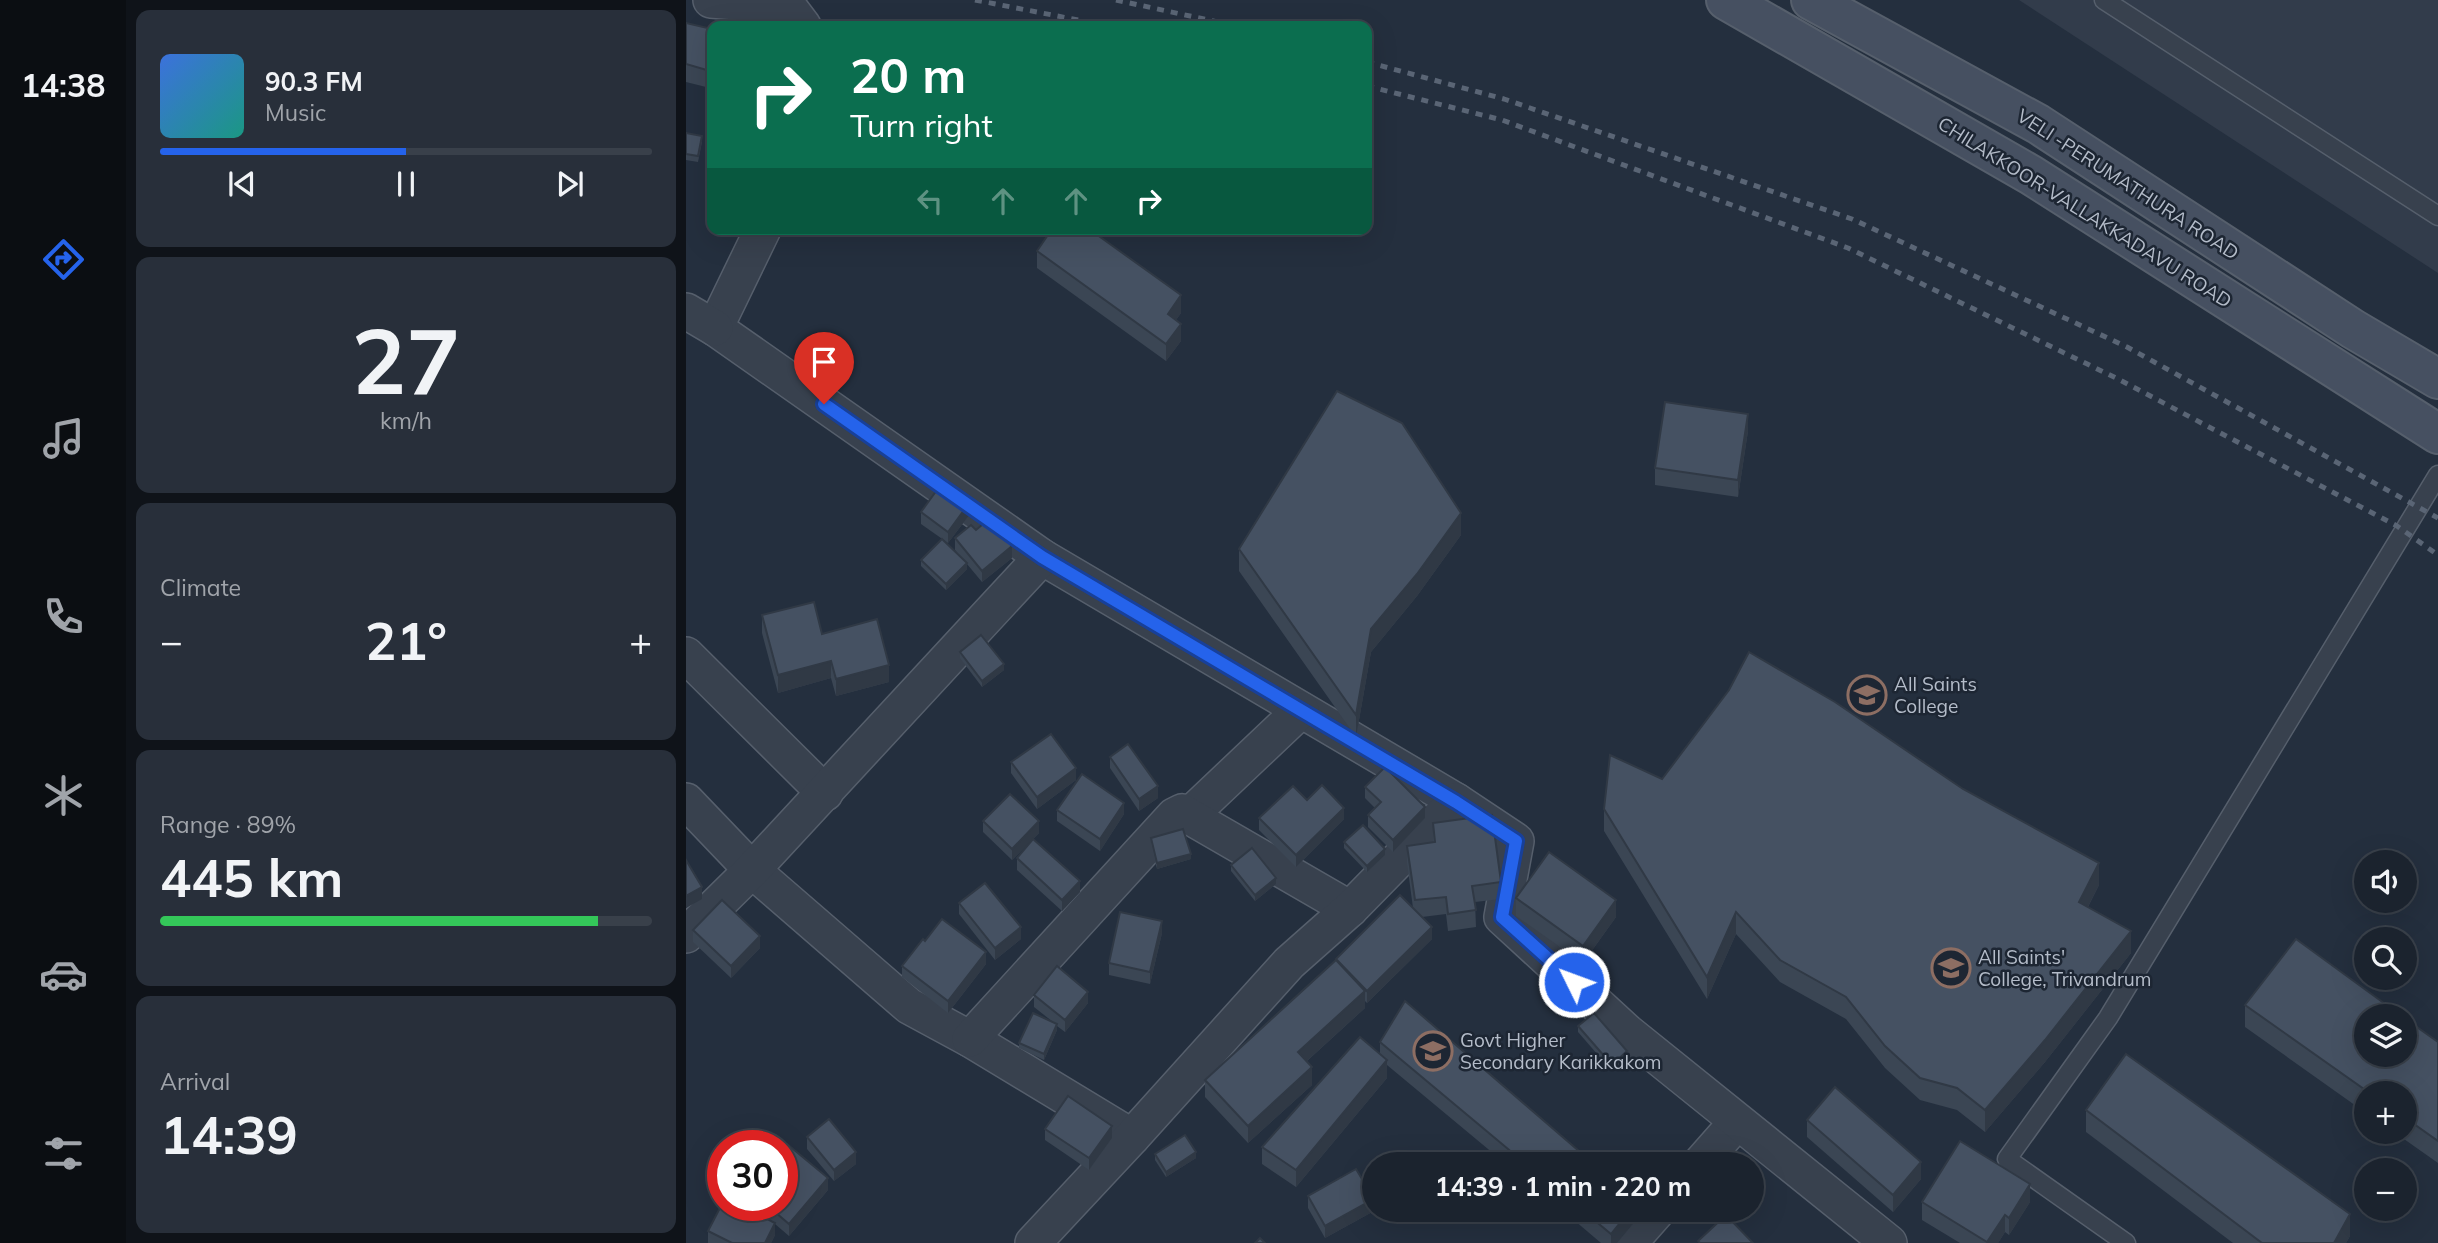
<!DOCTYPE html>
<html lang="en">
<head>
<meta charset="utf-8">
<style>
  :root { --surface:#1b232e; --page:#282f3a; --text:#f1f3f6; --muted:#a0a4aa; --line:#39404a; --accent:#2563eb }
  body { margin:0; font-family:Mulish,sans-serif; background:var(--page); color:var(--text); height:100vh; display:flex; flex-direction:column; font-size:26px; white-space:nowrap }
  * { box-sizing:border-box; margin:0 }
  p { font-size:23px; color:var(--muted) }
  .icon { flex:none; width:38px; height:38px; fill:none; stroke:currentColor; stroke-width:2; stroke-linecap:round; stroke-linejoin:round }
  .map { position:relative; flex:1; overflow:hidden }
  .sheet { display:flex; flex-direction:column; gap:10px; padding:10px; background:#0f1319; width:560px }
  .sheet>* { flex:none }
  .top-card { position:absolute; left:21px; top:21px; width:665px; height:214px; border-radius:14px; box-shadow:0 7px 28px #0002,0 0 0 2px var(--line); background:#0b6e4f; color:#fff; overflow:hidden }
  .buttons { position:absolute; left:1668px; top:850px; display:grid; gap:14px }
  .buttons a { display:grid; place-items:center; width:63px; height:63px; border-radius:50%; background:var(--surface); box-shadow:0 7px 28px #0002,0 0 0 2px var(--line); font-size:35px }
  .speed { position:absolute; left:21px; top:1130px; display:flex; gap:14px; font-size:35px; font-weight:700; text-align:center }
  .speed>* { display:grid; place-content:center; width:91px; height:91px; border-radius:50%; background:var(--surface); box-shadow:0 7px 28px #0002,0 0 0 2px var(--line); line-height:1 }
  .speed .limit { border:10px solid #d22; background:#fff; color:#111 }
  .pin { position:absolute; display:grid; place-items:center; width:60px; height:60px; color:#fff; margin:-72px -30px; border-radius:50% 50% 50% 0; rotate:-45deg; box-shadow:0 0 7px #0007 }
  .pin .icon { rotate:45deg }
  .me { position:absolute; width:77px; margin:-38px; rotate:312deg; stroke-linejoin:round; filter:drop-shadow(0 0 5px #0008) }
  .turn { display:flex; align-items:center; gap:24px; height:147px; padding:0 28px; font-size:32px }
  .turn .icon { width:91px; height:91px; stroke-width:2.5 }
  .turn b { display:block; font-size:49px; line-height:60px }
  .lanes { display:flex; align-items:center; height:66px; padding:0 28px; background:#0003; justify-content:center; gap:35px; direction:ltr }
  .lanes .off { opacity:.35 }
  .big { font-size:52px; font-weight:700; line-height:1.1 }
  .sheet .card { flex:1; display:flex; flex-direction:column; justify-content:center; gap:10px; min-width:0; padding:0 24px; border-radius:14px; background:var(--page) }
  .sheet .dial { align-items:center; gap:0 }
  .dial b { font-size:91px; line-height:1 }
  .song { display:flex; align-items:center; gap:21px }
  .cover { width:84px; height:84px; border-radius:10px; background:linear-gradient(135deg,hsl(220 70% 55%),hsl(170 70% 35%)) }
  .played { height:7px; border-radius:4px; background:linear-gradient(90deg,var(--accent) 50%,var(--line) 50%) }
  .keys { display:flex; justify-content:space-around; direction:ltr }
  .heat { display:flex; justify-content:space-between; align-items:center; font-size:38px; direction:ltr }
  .charge { height:10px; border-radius:5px; background:linear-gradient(90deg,#34c759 89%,var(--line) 0) }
  .trip { position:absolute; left:676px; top:1152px; width:402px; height:70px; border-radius:35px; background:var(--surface); box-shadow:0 7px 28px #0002,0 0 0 2px var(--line); font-weight:700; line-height:70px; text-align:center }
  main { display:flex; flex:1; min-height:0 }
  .tab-bar { display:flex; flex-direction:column; width:126px; justify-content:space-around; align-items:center; background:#0b0e12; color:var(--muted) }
  .tab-bar .icon { width:49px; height:49px }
  .tab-bar .on { color:var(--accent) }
  .tab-bar b { font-size:32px; color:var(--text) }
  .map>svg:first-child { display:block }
</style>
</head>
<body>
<main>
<nav class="tab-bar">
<b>14:38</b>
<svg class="icon on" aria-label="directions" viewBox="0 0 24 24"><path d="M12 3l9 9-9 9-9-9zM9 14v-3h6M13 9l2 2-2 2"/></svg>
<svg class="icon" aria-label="music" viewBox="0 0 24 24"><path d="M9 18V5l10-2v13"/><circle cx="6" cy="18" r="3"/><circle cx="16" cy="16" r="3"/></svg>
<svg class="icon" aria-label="phone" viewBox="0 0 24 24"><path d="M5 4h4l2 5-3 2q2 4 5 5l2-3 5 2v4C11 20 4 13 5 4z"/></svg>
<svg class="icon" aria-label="climate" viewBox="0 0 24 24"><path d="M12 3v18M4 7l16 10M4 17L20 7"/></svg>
<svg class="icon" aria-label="car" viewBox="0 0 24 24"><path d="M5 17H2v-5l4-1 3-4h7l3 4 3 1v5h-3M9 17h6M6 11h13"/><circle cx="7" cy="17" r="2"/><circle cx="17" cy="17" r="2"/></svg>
<svg class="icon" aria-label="filters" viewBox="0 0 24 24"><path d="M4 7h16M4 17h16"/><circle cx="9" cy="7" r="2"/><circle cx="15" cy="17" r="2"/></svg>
</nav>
<section class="sheet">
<div class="card">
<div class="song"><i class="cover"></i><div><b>90.3 FM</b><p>Music</p></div></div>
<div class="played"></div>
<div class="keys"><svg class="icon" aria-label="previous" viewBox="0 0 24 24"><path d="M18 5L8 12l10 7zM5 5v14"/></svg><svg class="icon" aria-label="pause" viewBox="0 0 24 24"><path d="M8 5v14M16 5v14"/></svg><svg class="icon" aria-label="next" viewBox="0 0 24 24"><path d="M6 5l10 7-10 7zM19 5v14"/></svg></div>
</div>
<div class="card dial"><b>27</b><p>km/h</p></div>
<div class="card"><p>Climate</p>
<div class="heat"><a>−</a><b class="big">21°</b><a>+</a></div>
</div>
<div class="card"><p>Range · 89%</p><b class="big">445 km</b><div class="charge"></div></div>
<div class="card"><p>Arrival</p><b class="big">14:39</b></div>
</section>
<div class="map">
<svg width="1752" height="1243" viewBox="0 0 1752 1243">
  <rect width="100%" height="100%" fill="#242f3e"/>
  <polygon fill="#323c4b" points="1333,0 1752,0 1752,273"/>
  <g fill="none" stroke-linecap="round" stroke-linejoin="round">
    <g stroke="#565f6c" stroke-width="21">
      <g id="service">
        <polyline points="1418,0 1752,216"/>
        <polyline points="1440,1243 1321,1159 1422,1018 1752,475"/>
      </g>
    </g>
    <g stroke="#565f6c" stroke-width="38">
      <g id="minor">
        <polyline points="25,0 102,6 117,26"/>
        <polyline points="77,229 29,328 356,557 770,801"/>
        <polyline points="0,311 29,328"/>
        <polyline points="0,655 139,793"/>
        <polyline points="0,801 66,870 223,1006 284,1039 446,1137"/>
        <polyline points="503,816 615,710"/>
        <polyline points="0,935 66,870 356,557"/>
        <polyline points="284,1039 488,816 496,812 664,909"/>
        <polyline points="1014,1164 1051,1122"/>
        <polyline points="347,1243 446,1137 603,963 664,909 770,801 830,841 816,917 941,1032 1203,1243"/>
        <polyline points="943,1243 973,1209"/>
      </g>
    </g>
    <g stroke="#565f6c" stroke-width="42">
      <g id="secondary">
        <polyline points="1040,0 1345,175 1752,434"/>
        <polyline points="1125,0 1352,124 1667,329 1752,379"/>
      </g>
    </g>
    <use href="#service" stroke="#38414e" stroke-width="18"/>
    <use href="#minor" stroke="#38414e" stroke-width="35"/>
    <use href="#secondary" stroke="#465061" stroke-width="38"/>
    <g stroke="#5a6575" stroke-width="5" stroke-dasharray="7 7" stroke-linecap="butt">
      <polyline points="289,0 423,26"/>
      <polyline points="430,0 550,26"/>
      <polyline points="681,62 818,99 1166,219 1441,347 1752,518"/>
      <polyline points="681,86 816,120 1162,248 1432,379 1711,526 1752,555"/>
    </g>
  </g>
  <g fill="#3b4654">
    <polygon points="0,23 26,29 24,88 0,82"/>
    <polygon points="0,133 16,142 12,162 0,160"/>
    <polygon points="351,251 495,313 490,320 495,341 480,361 351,268"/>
    <polygon points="1062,431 1052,497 969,485 969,468"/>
    <polygon points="235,512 284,514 262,543 235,524"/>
    <polygon points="290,530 326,558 296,582 281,564 281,569 260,590 235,566 235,560 277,560 269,550 269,538"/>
    <polygon points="775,535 731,596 685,652 670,737 553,571 553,549"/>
    <polygon points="76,615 136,634 203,682 150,696 145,678 92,693 76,633"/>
    <polygon points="274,652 318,670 296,687 274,658"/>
    <polygon points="1043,690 1413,885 1402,907 1445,953 1359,1062 1299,1132 1271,1110 1234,1100 1199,1068 1160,1019 1094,982 1050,934 1021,999 918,831 918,809 976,779"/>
    <polygon points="424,757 472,798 453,811 424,768"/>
    <polygon points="325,762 390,780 351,809 325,773"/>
    <polygon points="679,787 739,818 707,852 682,827 682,815 689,808 679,798"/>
    <polygon points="621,800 658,819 610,867 573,830 573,818"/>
    <polygon points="371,810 438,814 414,851 371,821"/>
    <polygon points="297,821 353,833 326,860 297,832"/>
    <polygon points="747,823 815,882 815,899 789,902 790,927 762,931 760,914 736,917 746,939 681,1003 679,1001 679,1008 621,1061 626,1085 562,1143 519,1097 519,1080 727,908 721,863 721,846 747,842"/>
    <polygon points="465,838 505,859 471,869 465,844"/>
    <polygon points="658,842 699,855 681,872 658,848"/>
    <polygon points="331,858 394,892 376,911 331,870"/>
    <polygon points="545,865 590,884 569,901 545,871"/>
    <polygon points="830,898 930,917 897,963 830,916"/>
    <polygon points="273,903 335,939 309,960 273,914"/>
    <polygon points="7,930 74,948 45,978 7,942"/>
    <polygon points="476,933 464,984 423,975 423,963"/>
    <polygon points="239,941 300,964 262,1013 216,977 216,966"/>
    <polygon points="348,995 402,1003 379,1032 371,1026 371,1030 358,1060 333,1048 333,1043 367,1022 348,1007"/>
    <polygon points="1559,1005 1752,1042 1752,1163 1708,1132 1718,1132 1718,1094 1680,1094 1680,1113 1559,1027"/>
    <polygon points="892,1026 941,1057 926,1071 892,1032"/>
    <polygon points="694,1042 908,1164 820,1164 701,1065 701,1078 610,1187 576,1164 576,1147 694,1054"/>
    <polygon points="1400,1110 1664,1236 1660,1243 1547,1243 1400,1132"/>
    <polygon points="1121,1120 1235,1179 1207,1212 1121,1137"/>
    <polygon points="359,1129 426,1138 403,1170 359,1140"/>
    <polygon points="121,1137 170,1164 148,1181 121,1149"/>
    <polygon points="469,1154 510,1158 480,1177 469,1160"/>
    <polygon points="142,1190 103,1236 89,1224 89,1235 85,1243 22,1243 22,1231 88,1223 68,1206 96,1206"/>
    <polygon points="622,1196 688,1211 639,1238 622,1208"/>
    <polygon points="1236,1202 1344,1202 1323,1235 1319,1232 1312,1243 1274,1243 1236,1220"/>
    <polygon points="875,1209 952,1209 952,1218 931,1243 915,1243"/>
  </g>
  <g fill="#303945">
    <polygon points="26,63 26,80 24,88 24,71"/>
    <polygon points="495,295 495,313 482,331 482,314"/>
    <polygon points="495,324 495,341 480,361 480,344"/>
    <polygon points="1062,414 1062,431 1052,497 1052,480"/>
    <polygon points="284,502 284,514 262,543 262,532"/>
    <polygon points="775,513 775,535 731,596 685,652 670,737 670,715 685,629"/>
    <polygon points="326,546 326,558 296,582 296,571"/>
    <polygon points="281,563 281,569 260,590 260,584"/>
    <polygon points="145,661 145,678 92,693 92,675"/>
    <polygon points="318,664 318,670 296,687 296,681"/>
    <polygon points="203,665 203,682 150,696 150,679"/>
    <polygon points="390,768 390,780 351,809 351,797"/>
    <polygon points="472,786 472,798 453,811 453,799"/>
    <polygon points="438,803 438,814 414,851 414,839"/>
    <polygon points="739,807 739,818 707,852 707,840"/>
    <polygon points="658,808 658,819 610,867 610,855"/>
    <polygon points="353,821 353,833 326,860 326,849"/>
    <polygon points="699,849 699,855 681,872 681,866"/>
    <polygon points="505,854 505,859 471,869 471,863"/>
    <polygon points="1413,863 1413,885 1393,924 1393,902"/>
    <polygon points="590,878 590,884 569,901 569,895"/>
    <polygon points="394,881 394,892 376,911 376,900"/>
    <polygon points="16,887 16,899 0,908 0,896"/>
    <polygon points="930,900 930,917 897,963 897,946"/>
    <polygon points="1050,912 1050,934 1021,999 1021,977"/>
    <polygon points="476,921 476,933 464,984 464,972"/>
    <polygon points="335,927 335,939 309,960 309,948"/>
    <polygon points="746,927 746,939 681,1003 681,991"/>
    <polygon points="1445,931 1445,953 1359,1062 1299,1132 1299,1110"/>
    <polygon points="74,936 74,948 45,978 45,966"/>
    <polygon points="300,952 300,964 262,1013 262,1001"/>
    <polygon points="679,991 679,1008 612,1069 612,1052"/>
    <polygon points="402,992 402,1003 379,1032 379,1020"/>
    <polygon points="371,1024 371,1030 358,1060 358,1054"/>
    <polygon points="941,1051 941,1057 926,1071 926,1065"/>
    <polygon points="701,1060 701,1078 610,1187 610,1170"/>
    <polygon points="626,1067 626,1085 562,1143 562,1126"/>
    <polygon points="426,1126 426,1138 403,1170 403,1158"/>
    <polygon points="170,1152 170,1164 148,1181 148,1170"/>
    <polygon points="510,1152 510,1158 480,1177 480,1172"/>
    <polygon points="1235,1162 1235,1179 1207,1212 1207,1195"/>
    <polygon points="142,1178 142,1190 103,1236 103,1224"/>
    <polygon points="1344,1184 1344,1202 1323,1235 1323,1218"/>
    <polygon points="688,1199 688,1211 639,1238 639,1226"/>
    <polygon points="945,1209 952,1209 952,1218 931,1243 925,1243 925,1234"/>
    <polygon points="1664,1214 1664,1236 1660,1243 1648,1243"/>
    <polygon points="1319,1215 1319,1232 1312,1243 1301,1243"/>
    <polygon points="89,1223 89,1235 85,1243 79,1243"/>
  </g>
  <g fill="#455162" stroke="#303945" stroke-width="2">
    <polygon points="0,23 26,29 26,63 24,71 0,64"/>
    <polygon points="0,133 16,136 12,156 0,154"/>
    <polygon points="366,229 403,229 495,295 482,314 495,324 480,344 351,251"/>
    <polygon points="651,391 716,423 775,513 731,574 685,629 670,715 553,549"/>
    <polygon points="979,402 1062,414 1052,480 969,468"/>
    <polygon points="256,483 284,502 262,532 235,512"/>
    <polygon points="303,519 326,546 296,571 269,538 285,525 290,530"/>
    <polygon points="256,539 281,563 260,584 235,560"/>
    <polygon points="128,602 136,634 191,619 203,665 150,679 145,661 92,675 76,615"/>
    <polygon points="295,635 318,664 296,681 274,652"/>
    <polygon points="1063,652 1149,702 1277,789 1413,863 1393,902 1445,931 1359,1040 1299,1110 1271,1088 1234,1078 1199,1046 1160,997 1094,960 1050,912 1021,977 918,809 924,755 976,779 1043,690"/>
    <polygon points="365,734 390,768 351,797 325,762"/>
    <polygon points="442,744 472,786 453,799 424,757"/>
    <polygon points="699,767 739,807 707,840 682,815 695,802 679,787"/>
    <polygon points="396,774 438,803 414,839 371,810"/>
    <polygon points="636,785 658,808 610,855 573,818 607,786 621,800"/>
    <polygon points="324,794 353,821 326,849 297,821"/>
    <polygon points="806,815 815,882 786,886 790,910 762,914 760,897 729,900 721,846 749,842 747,823"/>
    <polygon points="677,825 699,849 681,866 658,842"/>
    <polygon points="497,829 505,854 471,863 465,838"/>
    <polygon points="347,839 394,881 376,900 331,858"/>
    <polygon points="566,848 590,878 569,895 545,865"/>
    <polygon points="863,852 930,900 897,946 830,898"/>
    <polygon points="0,860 16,887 0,896"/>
    <polygon points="299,883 335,927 309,948 273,903"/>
    <polygon points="714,895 746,927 681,991 650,959"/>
    <polygon points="36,900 74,936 45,966 7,930"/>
    <polygon points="434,912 476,921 464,972 423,963"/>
    <polygon points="256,919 300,952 262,1001 216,966 237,939 239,941"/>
    <polygon points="1610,939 1717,1017 1680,1017 1680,1055 1718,1055 1718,1018 1752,1042 1752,1141 1718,1117 1718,1094 1685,1094 1559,1005"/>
    <polygon points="650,960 679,991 612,1052 626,1067 562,1126 519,1080"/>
    <polygon points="371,966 402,992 379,1020 348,995"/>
    <polygon points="719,1001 908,1164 840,1164 694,1042"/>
    <polygon points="347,1013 371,1024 358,1054 333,1043"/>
    <polygon points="908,1013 941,1051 926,1065 892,1026"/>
    <polygon points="674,1037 701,1060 610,1170 576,1147"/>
    <polygon points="1440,1054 1664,1214 1648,1243 1576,1243 1400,1110"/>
    <polygon points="1149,1087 1235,1162 1207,1195 1121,1120"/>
    <polygon points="382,1096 426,1126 403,1158 359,1129"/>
    <polygon points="143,1119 170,1152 148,1170 121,1137"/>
    <polygon points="499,1135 510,1152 480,1172 469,1154"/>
    <polygon points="1274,1141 1344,1184 1323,1218 1319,1215 1301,1242 1236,1202"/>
    <polygon points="101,1144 142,1178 103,1224 82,1206 96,1206 96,1149"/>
    <polygon points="670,1169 688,1199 639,1226 622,1196"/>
    <polygon points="37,1202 37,1206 55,1206 89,1223 79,1243 46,1243 22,1231"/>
    <polygon points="895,1209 945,1209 925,1234"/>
    <polygon points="1040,1215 1067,1243 1014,1243 1012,1241"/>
    <polygon points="574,1238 579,1243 569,1243"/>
  </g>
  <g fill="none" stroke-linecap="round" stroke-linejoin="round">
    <g stroke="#184099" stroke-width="18">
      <polyline id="route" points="138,404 356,557 770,802 830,841 816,917 888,982"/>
    </g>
    <use href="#route" stroke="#2563eb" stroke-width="12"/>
  </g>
  <defs>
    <g id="university-ring" transform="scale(2.0125)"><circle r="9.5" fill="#1d2633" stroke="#8d6e63" stroke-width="1.5"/><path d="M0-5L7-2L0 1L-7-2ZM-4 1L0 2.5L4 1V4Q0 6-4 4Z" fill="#8d6e63"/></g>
    <g id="school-ring" transform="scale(2.0125)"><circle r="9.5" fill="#1d2633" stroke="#8d6e63" stroke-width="1.5"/><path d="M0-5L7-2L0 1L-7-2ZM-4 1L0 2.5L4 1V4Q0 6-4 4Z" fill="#8d6e63"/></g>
  </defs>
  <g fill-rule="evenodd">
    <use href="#university-ring" x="1181" y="695"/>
    <use href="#university-ring" x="1265" y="968"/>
    <use href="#school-ring" x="747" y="1051"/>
  </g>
  <g text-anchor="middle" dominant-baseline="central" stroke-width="5" stroke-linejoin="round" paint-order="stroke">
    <g font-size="19" fill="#b4bcc9" stroke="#1d2633">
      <text transform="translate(1442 184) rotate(33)">VELI -PERUMATHURA ROAD</text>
      <text transform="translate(1399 212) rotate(32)">CHILAKKOOR-VALLAKKADAVU ROAD</text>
    </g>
    <g font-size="19" fill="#b4bcc9" stroke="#1d2633" text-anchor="start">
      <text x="1208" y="684">All Saints<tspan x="1208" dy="22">College</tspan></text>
      <text x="1292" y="957">All Saints'<tspan x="1292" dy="22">College, Trivandrum</tspan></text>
      <text x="774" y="1040">Govt Higher<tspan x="774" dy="22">Secondary Karikkakom</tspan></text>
    </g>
  </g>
</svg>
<div class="buttons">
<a><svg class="icon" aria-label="sound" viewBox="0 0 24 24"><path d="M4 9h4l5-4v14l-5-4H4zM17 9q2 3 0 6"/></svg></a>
<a><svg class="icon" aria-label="search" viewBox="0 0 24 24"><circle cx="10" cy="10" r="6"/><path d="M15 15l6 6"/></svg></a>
<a><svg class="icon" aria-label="layers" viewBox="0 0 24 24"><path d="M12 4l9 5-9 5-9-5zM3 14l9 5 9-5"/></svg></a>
<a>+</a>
<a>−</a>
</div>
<div class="speed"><div class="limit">30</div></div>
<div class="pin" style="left:138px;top:404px;background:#d93025"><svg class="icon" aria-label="arrive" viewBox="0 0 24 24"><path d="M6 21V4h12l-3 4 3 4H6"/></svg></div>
<svg class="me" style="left:888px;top:982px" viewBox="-20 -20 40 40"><circle r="17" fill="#2563eb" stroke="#fff" stroke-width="3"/><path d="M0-11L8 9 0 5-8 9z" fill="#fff"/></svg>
<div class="trip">14:39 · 1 min · 220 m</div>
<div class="top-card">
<div class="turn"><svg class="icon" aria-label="right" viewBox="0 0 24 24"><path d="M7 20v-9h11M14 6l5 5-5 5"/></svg><div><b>20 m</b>Turn right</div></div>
<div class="lanes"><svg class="icon off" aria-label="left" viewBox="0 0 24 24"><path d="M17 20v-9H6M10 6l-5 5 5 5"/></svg><svg class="icon off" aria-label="ahead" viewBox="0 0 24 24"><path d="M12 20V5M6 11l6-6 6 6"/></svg><svg class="icon off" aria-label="ahead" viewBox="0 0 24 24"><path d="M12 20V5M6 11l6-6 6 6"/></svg><svg class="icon" aria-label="right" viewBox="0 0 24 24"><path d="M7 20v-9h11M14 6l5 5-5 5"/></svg></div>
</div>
</div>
</main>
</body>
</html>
